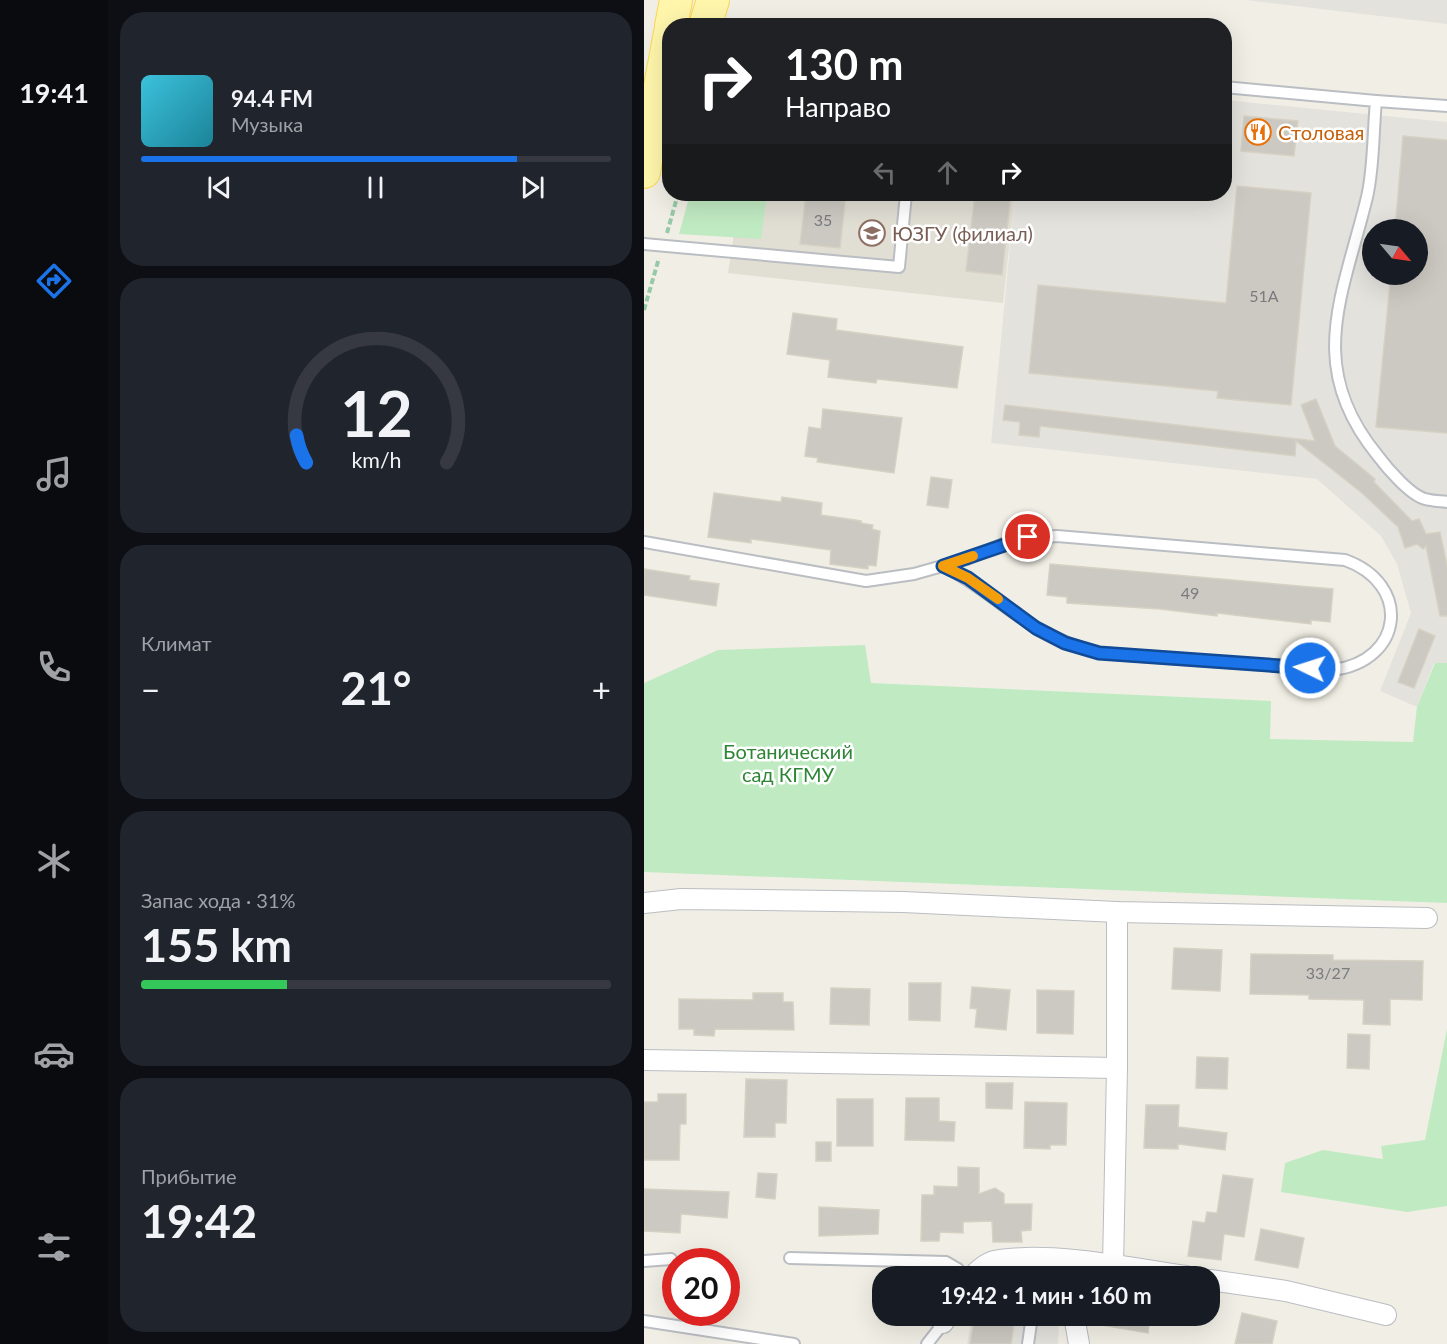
<!DOCTYPE html>
<html lang="ru">
<head>
<meta charset="utf-8">
<style>
  :root { --surface:#171b24; --page:#20242c; --text:#f1f3f6; --muted:#9ea1a6; --line:#363941; --accent:#1a73e8 }
  body { margin:0; font-family:Lato,sans-serif; background:var(--page); color:var(--text); height:100vh; display:flex; flex-direction:column; font-size:22px; white-space:nowrap }
  * { box-sizing:border-box; margin:0 }
  p { font-size:20px; color:var(--muted) }
  .icon { flex:none; width:33px; height:33px; fill:none; stroke:currentColor; stroke-width:2; stroke-linecap:round; stroke-linejoin:round }
  .map { position:relative; flex:1; overflow:hidden }
  .drawer { display:flex; flex-direction:column; gap:12px; padding:12px; background:#0d0f14; width:536px }
  .drawer>* { flex:none }
  .hud { position:absolute; left:18px; top:18px; width:570px; height:183px; border-radius:24px; box-shadow:0 6px 24px #0002; background:#202124; color:#fff; overflow:hidden }
  .needle { width:39px; rotate:119deg }
  .fabs { position:absolute; left:718px; top:219px; display:grid; gap:12px }
  .fabs a { display:grid; place-items:center; width:66px; height:66px; border-radius:50%; background:var(--surface); box-shadow:0 6px 24px #0002; font-size:30px }
  .speed { position:absolute; left:18px; top:1248px; display:flex; gap:12px; font-size:30px; font-weight:700; text-align:center }
  .speed>* { display:grid; place-content:center; width:78px; height:78px; border-radius:50%; background:var(--surface); box-shadow:0 6px 24px #0002; line-height:1 }
  .speed .limit { border:9px solid #d22; background:#fff; color:#111 }
  .pin { position:absolute; display:grid; place-items:center; width:51px; height:51px; color:#fff; margin:-26px; border:3px solid #fff; border-radius:50%; box-shadow:0 2px 6px #0007 }
  .me { position:absolute; width:66px; margin:-33px; rotate:274deg; stroke-linejoin:round; filter:drop-shadow(0 0 4px #0008) }
  .turn { display:flex; align-items:center; gap:21px; height:126px; padding:0 24px; font-size:27px }
  .turn .icon { width:78px; height:78px; stroke-width:2.5 }
  .turn b { display:block; font-size:42px; line-height:51px }
  .lanes { display:flex; align-items:center; height:57px; padding:0 24px; background:#0003; justify-content:center; gap:30px; direction:ltr }
  .lanes .off { opacity:.35 }
  .big { font-size:45px; font-weight:700; line-height:1.1 }
  .drawer .widget { flex:1; display:flex; flex-direction:column; justify-content:center; gap:9px; min-width:0; padding:0 21px; border-radius:24px; background:var(--page) }
  .drawer .dial { align-items:center; gap:0 }
  .dial svg { height:156px; overflow:visible; fill:none; stroke:var(--line); stroke-width:7; stroke-linecap:round; text-anchor:middle }
  .dial text { fill:var(--text); stroke:none }
  .song { display:flex; align-items:center; gap:18px }
  .cover { width:72px; height:72px; border-radius:9px; background:linear-gradient(135deg,hsl(190 70% 55%),hsl(190 70% 35%)) }
  .played { height:6px; border-radius:3px; background:linear-gradient(90deg,var(--accent) 80%,var(--line) 80%) }
  .keys { display:flex; justify-content:space-around; direction:ltr }
  .heat { display:flex; justify-content:space-between; align-items:center; font-size:33px; direction:ltr }
  .charge { height:9px; border-radius:4px; background:linear-gradient(90deg,#34c759 31%,var(--line) 0) }
  .trip { position:absolute; left:228px; top:1266px; width:348px; height:60px; border-radius:24px; background:var(--surface); box-shadow:0 6px 24px #0002; font-weight:700; line-height:60px; text-align:center }
  main { display:flex; flex:1; min-height:0 }
  .dock { display:flex; flex-direction:column; width:108px; justify-content:space-around; align-items:center; background:#090b0e; color:var(--muted) }
  .dock .icon { width:42px; height:42px }
  .dock .active { color:var(--accent) }
  .dock b { font-size:27px; color:var(--text) }
  .map>svg:first-child { display:block }
</style>
</head>
<body>
<main>
<nav class="dock">
<b>19:41</b>
<svg class="icon active" aria-label="directions" viewBox="0 0 24 24"><path d="M12 3l9 9-9 9-9-9zM9 14v-3h6M13 9l2 2-2 2"/></svg>
<svg class="icon" aria-label="music" viewBox="0 0 24 24"><path d="M9 18V5l10-2v13"/><circle cx="6" cy="18" r="3"/><circle cx="16" cy="16" r="3"/></svg>
<svg class="icon" aria-label="phone" viewBox="0 0 24 24"><path d="M5 4h4l2 5-3 2q2 4 5 5l2-3 5 2v4C11 20 4 13 5 4z"/></svg>
<svg class="icon" aria-label="climate" viewBox="0 0 24 24"><path d="M12 3v18M4 7l16 10M4 17L20 7"/></svg>
<svg class="icon" aria-label="car" viewBox="0 0 24 24"><path d="M5 17H2v-5l4-1 3-4h7l3 4 3 1v5h-3M9 17h6M6 11h13"/><circle cx="7" cy="17" r="2"/><circle cx="17" cy="17" r="2"/></svg>
<svg class="icon" aria-label="filters" viewBox="0 0 24 24"><path d="M4 7h16M4 17h16"/><circle cx="9" cy="7" r="2"/><circle cx="15" cy="17" r="2"/></svg>
</nav>
<section class="drawer">
<div class="widget">
<div class="song"><i class="cover"></i><div><b>94.4 FM</b><p>Музыка</p></div></div>
<div class="played"></div>
<div class="keys"><svg class="icon" aria-label="previous" viewBox="0 0 24 24"><path d="M18 5L8 12l10 7zM5 5v14"/></svg><svg class="icon" aria-label="pause" viewBox="0 0 24 24"><path d="M8 5v14M16 5v14"/></svg><svg class="icon" aria-label="next" viewBox="0 0 24 24"><path d="M6 5l10 7-10 7zM19 5v14"/></svg></div>
</div>
<div class="widget dial"><svg viewBox="0 0 100 80">
<path d="M14 69A42 42 0 1 1 86 69"/>
<path d="M14 69A42 42 0 0 1 9 55" stroke="#1a73e8"/>
<text x="50" y="56" font-size="32" font-weight="700">12</text>
<text x="50" y="72" font-size="11">km/h</text>
</svg></div>
<div class="widget"><p>Климат</p>
<div class="heat"><a>−</a><b class="big">21°</b><a>+</a></div>
</div>
<div class="widget"><p>Запас хода · 31%</p><b class="big">155 km</b><div class="charge"></div></div>
<div class="widget"><p>Прибытие</p><b class="big">19:42</b></div>
</section>
<div class="map">
<svg width="804" height="1344" viewBox="0 0 804 1344">
  <rect width="100%" height="100%" fill="#f1efe5"/>
  <g fill="#e4e2dd" fill-rule="evenodd">
    <polygon points="601,0 803,0 803,24"/>
    <path d="M581,100L803,122V663H790L773,707L736,691L767,613L753,564L737,536L673,479L347,443L371,194H580ZM729,230H774V274H729Z"/>
    <polygon points="328,1316 406,1316 415,1325 414,1344 323,1344"/>
  </g>
  <polygon fill="#e1ded4" points="96,194 371,194 359,303 84,273"/>
  <g fill="#c0eac2">
    <polygon points="46,194 123,194 117,239 35,234"/>
    <polygon points="221,645 227,683 627,701 626,739 769,742 773,707 791,663 803,663 803,903 0,872 0,683 74,650"/>
    <polygon points="803,1029 803,1206 763,1212 637,1192 641,1163 679,1150 739,1159 737,1146 781,1140"/>
  </g>
  <g fill="#ccc9c2" stroke="#d6d1c3" stroke-width="1.5">
    <polygon points="600,116 654,121 650,156 597,151"/>
    <polygon points="759,136 804,140 804,433 732,427 747,274 774,274 774,230 751,230"/>
    <polygon points="593,186 667,193 647,405 573,398 574,391 385,373 394,285 582,303"/>
    <polygon points="162,194 202,194 196,248 156,244"/>
    <polygon points="331,194 367,194 358,275 322,271"/>
    <polygon points="149,313 193,319 192,330 319,347 313,388 233,379 232,383 184,377 186,360 143,354"/>
    <polygon points="672,399 691,446 731,479 730,482 768,521 775,519 782,534 796,532 804,570 804,616 796,616 782,546 779,549 773,544 761,548 754,527 718,493 652,441 651,456 396,426 395,437 375,435 376,422 359,420 361,405 671,441 657,405"/>
    <polygon points="179,409 258,418 250,473 173,462 174,458 161,456 165,427 177,429"/>
    <polygon points="287,477 308,480 304,508 283,505"/>
    <polygon points="70,493 137,502 138,497 178,503 177,515 217,521 217,523 229,525 228,529 236,531 232,566 224,565 224,569 186,564 187,550 107,539 107,543 64,537"/>
    <polygon points="406,564 689,589 686,622 667,620 667,624 573,613 573,616 516,609 423,603 423,597 403,595"/>
    <polygon points="0,569 46,576 45,580 75,584 72,606 0,595"/>
    <polygon points="775,629 791,636 770,688 754,682"/>
    <polygon points="530,948 578,950 576,991 528,989"/>
    <polygon points="607,954 689,955 689,960 779,961 778,1000 746,999 746,1025 719,1024 720,1000 665,999 665,995 606,994"/>
    <polygon points="265,983 297,983 296,1021 265,1020"/>
    <polygon points="328,987 366,990 362,1030 331,1027 333,1009 326,1008"/>
    <polygon points="187,988 226,989 225,1025 186,1024"/>
    <polygon points="393,990 430,991 429,1034 393,1033"/>
    <polygon points="109,993 139,993 139,1002 149,1002 150,1030 71,1029 70,1036 50,1035 50,1029 35,1029 35,999 109,1000"/>
    <polygon points="704,1034 726,1035 725,1069 703,1068"/>
    <polygon points="553,1057 584,1058 583,1089 552,1088"/>
    <polygon points="102,1079 143,1080 142,1123 131,1123 131,1137 100,1137"/>
    <polygon points="342,1083 369,1083 368,1109 342,1108"/>
    <polygon points="14,1094 42,1094 42,1124 36,1124 35,1160 0,1160 0,1102 14,1102"/>
    <polygon points="262,1098 295,1098 295,1121 311,1122 310,1141 261,1140"/>
    <rect x="193" y="1099" width="36" height="47"/>
    <polygon points="381,1102 423,1103 422,1145 406,1145 406,1149 380,1148"/>
    <polygon points="502,1105 535,1105 534,1127 583,1133 581,1150 534,1144 534,1149 500,1148"/>
    <rect x="172" y="1142" width="15" height="19"/>
    <polygon points="314,1167 335,1168 335,1194 351,1188 360,1194 360,1204 388,1204 387,1230 377,1231 378,1242 349,1242 348,1221 319,1222 319,1233 296,1232 295,1241 277,1241 278,1195 290,1195 290,1186 314,1187"/>
    <polygon points="114,1173 133,1174 131,1199 112,1197"/>
    <polygon points="579,1175 609,1179 600,1237 580,1234 577,1260 544,1256 549,1221 561,1223 563,1212 573,1213"/>
    <polygon points="0,1189 85,1192 83,1218 37,1214 36,1233 0,1231"/>
    <polygon points="175,1207 235,1210 234,1234 175,1236"/>
    <polygon points="617,1229 660,1238 654,1268 611,1260"/>
    <polygon points="598,1313 633,1321 628,1344 591,1344"/>
    <polygon points="452,1316 506,1316 504,1333 451,1324"/>
    <polygon points="331,1317 370,1323 367,1344 326,1344"/>
  </g>
  <g fill="none" stroke-linecap="round" stroke-linejoin="round">
    <g stroke="#babdc2" stroke-width="14">
      <g id="service">
        <path d="M580,87L732,101C729,132 730,167 723,197C699,296 660,366 734,456C743,468 766,495 781,499C788,501 796,501 804,502"/>
        <polyline points="732,101 804,106"/>
        <polyline points="0,244 255,267 262,194"/>
        <path d="M0,542L222,581L270,574L323,559L369,540L413,536L701,560C768,584 760,661 689,670L455,653C433,647 414,640 395,629C361,610 336,584 299,566"/>
        <polyline points="146,1258 302,1262 314,1269 317,1276"/>
        <polyline points="0,1261 27,1259"/>
        <polyline points="0,1321 150,1344"/>
        <polyline points="283,1344 301,1321"/>
        <polyline points="384,1344 388,1316"/>
      </g>
    </g>
    <g stroke="#babdc2" stroke-width="22">
      <g id="minor">
        <polyline points="0,903 37,899 259,902 473,912 783,918"/>
        <polyline points="0,1060 473,1068 473,912"/>
        <polyline points="469,1266 473,1068"/>
        <path d="M329,1276C336,1268 345,1261 356,1260C413,1252 486,1268 542,1276"/>
        <polyline points="566,1280 642,1291 742,1315"/>
        <polyline points="430,1316 435,1344"/>
        <polyline points="299,1323 304,1316"/>
      </g>
    </g>
    <g stroke="#fdd652" stroke-width="34">
      <g id="primary">
        <polyline points="27,26 32,0"/>
        <polyline points="61,26 69,0"/>
        <polyline points="0,172 26,33"/>
      </g>
    </g>
    <g stroke="#97c9a8" stroke-width="4" stroke-dasharray="6 3" stroke-linecap="butt">
      <polyline points="23,233 34,194"/>
      <polyline points="0,310 15,258"/>
    </g>
    <use href="#service" stroke="#fff" stroke-width="10"/>
    <use href="#minor" stroke="#fff" stroke-width="20"/>
    <use href="#primary" stroke="#fff6ac" stroke-width="32"/>
  </g>
  <g fill="none" stroke-linecap="round" stroke-linejoin="round">
    <g stroke="#114b97" stroke-width="15">
      <polyline id="route" points="384,537 299,566 324,578 392,628 421,643 455,653 666,668"/>
    </g>
    <use href="#route" stroke="#1a73e8" stroke-width="10"/>
    <polyline stroke="#f59e0b" stroke-width="10" points="329,556 299,566 324,578 354,599"/>
  </g>
  <defs>
    <g id="restaurant-ring" transform="scale(1.35)"><circle r="9.5" fill="#fff" stroke="#e8710a" stroke-width="1.5"/><path d="M-5-6h1v4h1v-4h1v4h1v-4h1v5L-1.5 .5V6h-2V.5L-5-1ZM5-6V6H3V1.5H1.5Q1.5-4 5-6Z" fill="#e8710a"/></g>
    <g id="university-ring" transform="scale(1.35)"><circle r="9.5" fill="#fff" stroke="#8d6e63" stroke-width="1.5"/><path d="M0-5L7-2L0 1L-7-2ZM-4 1L0 2.5L4 1V4Q0 6-4 4Z" fill="#8d6e63"/></g>
  </defs>
  <g fill-rule="evenodd">
    <use href="#restaurant-ring" x="614" y="132"/>
    <use href="#university-ring" x="228" y="233"/>
  </g>
  <g text-anchor="middle" dominant-baseline="central" stroke-width="5" stroke-linejoin="round" paint-order="stroke">
    <g font-size="16" fill="#797b7e">
      <text x="179" y="219">35</text>
      <text x="620" y="295">51А</text>
      <text x="546" y="592">49</text>
      <text x="684" y="972">33/27</text>
    </g>
    <g font-size="20" fill="#c56008" stroke="#fff" text-anchor="start">
      <text x="634" y="132">Столовая</text>
    </g>
    <g font-size="20" fill="#785e54" stroke="#fff" text-anchor="start">
      <text x="248" y="233">ЮЗГУ (филиал)</text>
    </g>
    <g font-size="20" fill="#2e8536" stroke="#fff">
      <text x="144" y="751">Ботанический<tspan x="144" dy="23">сад КГМУ</tspan></text>
    </g>
  </g>
</svg>
<div class="fabs">
<a><svg class="needle" viewBox="-14 -14 28 28"><path d="M0-13l5 13h-10z" fill="#e53935"/><path d="M0 13l5-13h-10z" fill="#9ea1a6"/></svg></a>
</div>
<div class="speed"><div class="limit">20</div></div>
<div class="pin" style="left:384px;top:537px;background:#d93025"><svg class="icon" aria-label="arrive" viewBox="0 0 24 24"><path d="M6 21V4h12l-3 4 3 4H6"/></svg></div>
<svg class="me" style="left:666px;top:668px" viewBox="-20 -20 40 40"><circle r="17" fill="#1a73e8" stroke="#fff" stroke-width="3"/><path d="M0-11L8 9 0 5-8 9z" fill="#fff"/></svg>
<div class="trip">19:42 · 1 мин · 160 m</div>
<div class="hud">
<div class="turn"><svg class="icon" aria-label="right" viewBox="0 0 24 24"><path d="M7 20v-9h11M14 6l5 5-5 5"/></svg><div><b>130 m</b>Направо</div></div>
<div class="lanes"><svg class="icon off" aria-label="left" viewBox="0 0 24 24"><path d="M17 20v-9H6M10 6l-5 5 5 5"/></svg><svg class="icon off" aria-label="ahead" viewBox="0 0 24 24"><path d="M12 20V5M6 11l6-6 6 6"/></svg><svg class="icon" aria-label="right" viewBox="0 0 24 24"><path d="M7 20v-9h11M14 6l5 5-5 5"/></svg></div>
</div>
</div>
</main>
</body>
</html>
